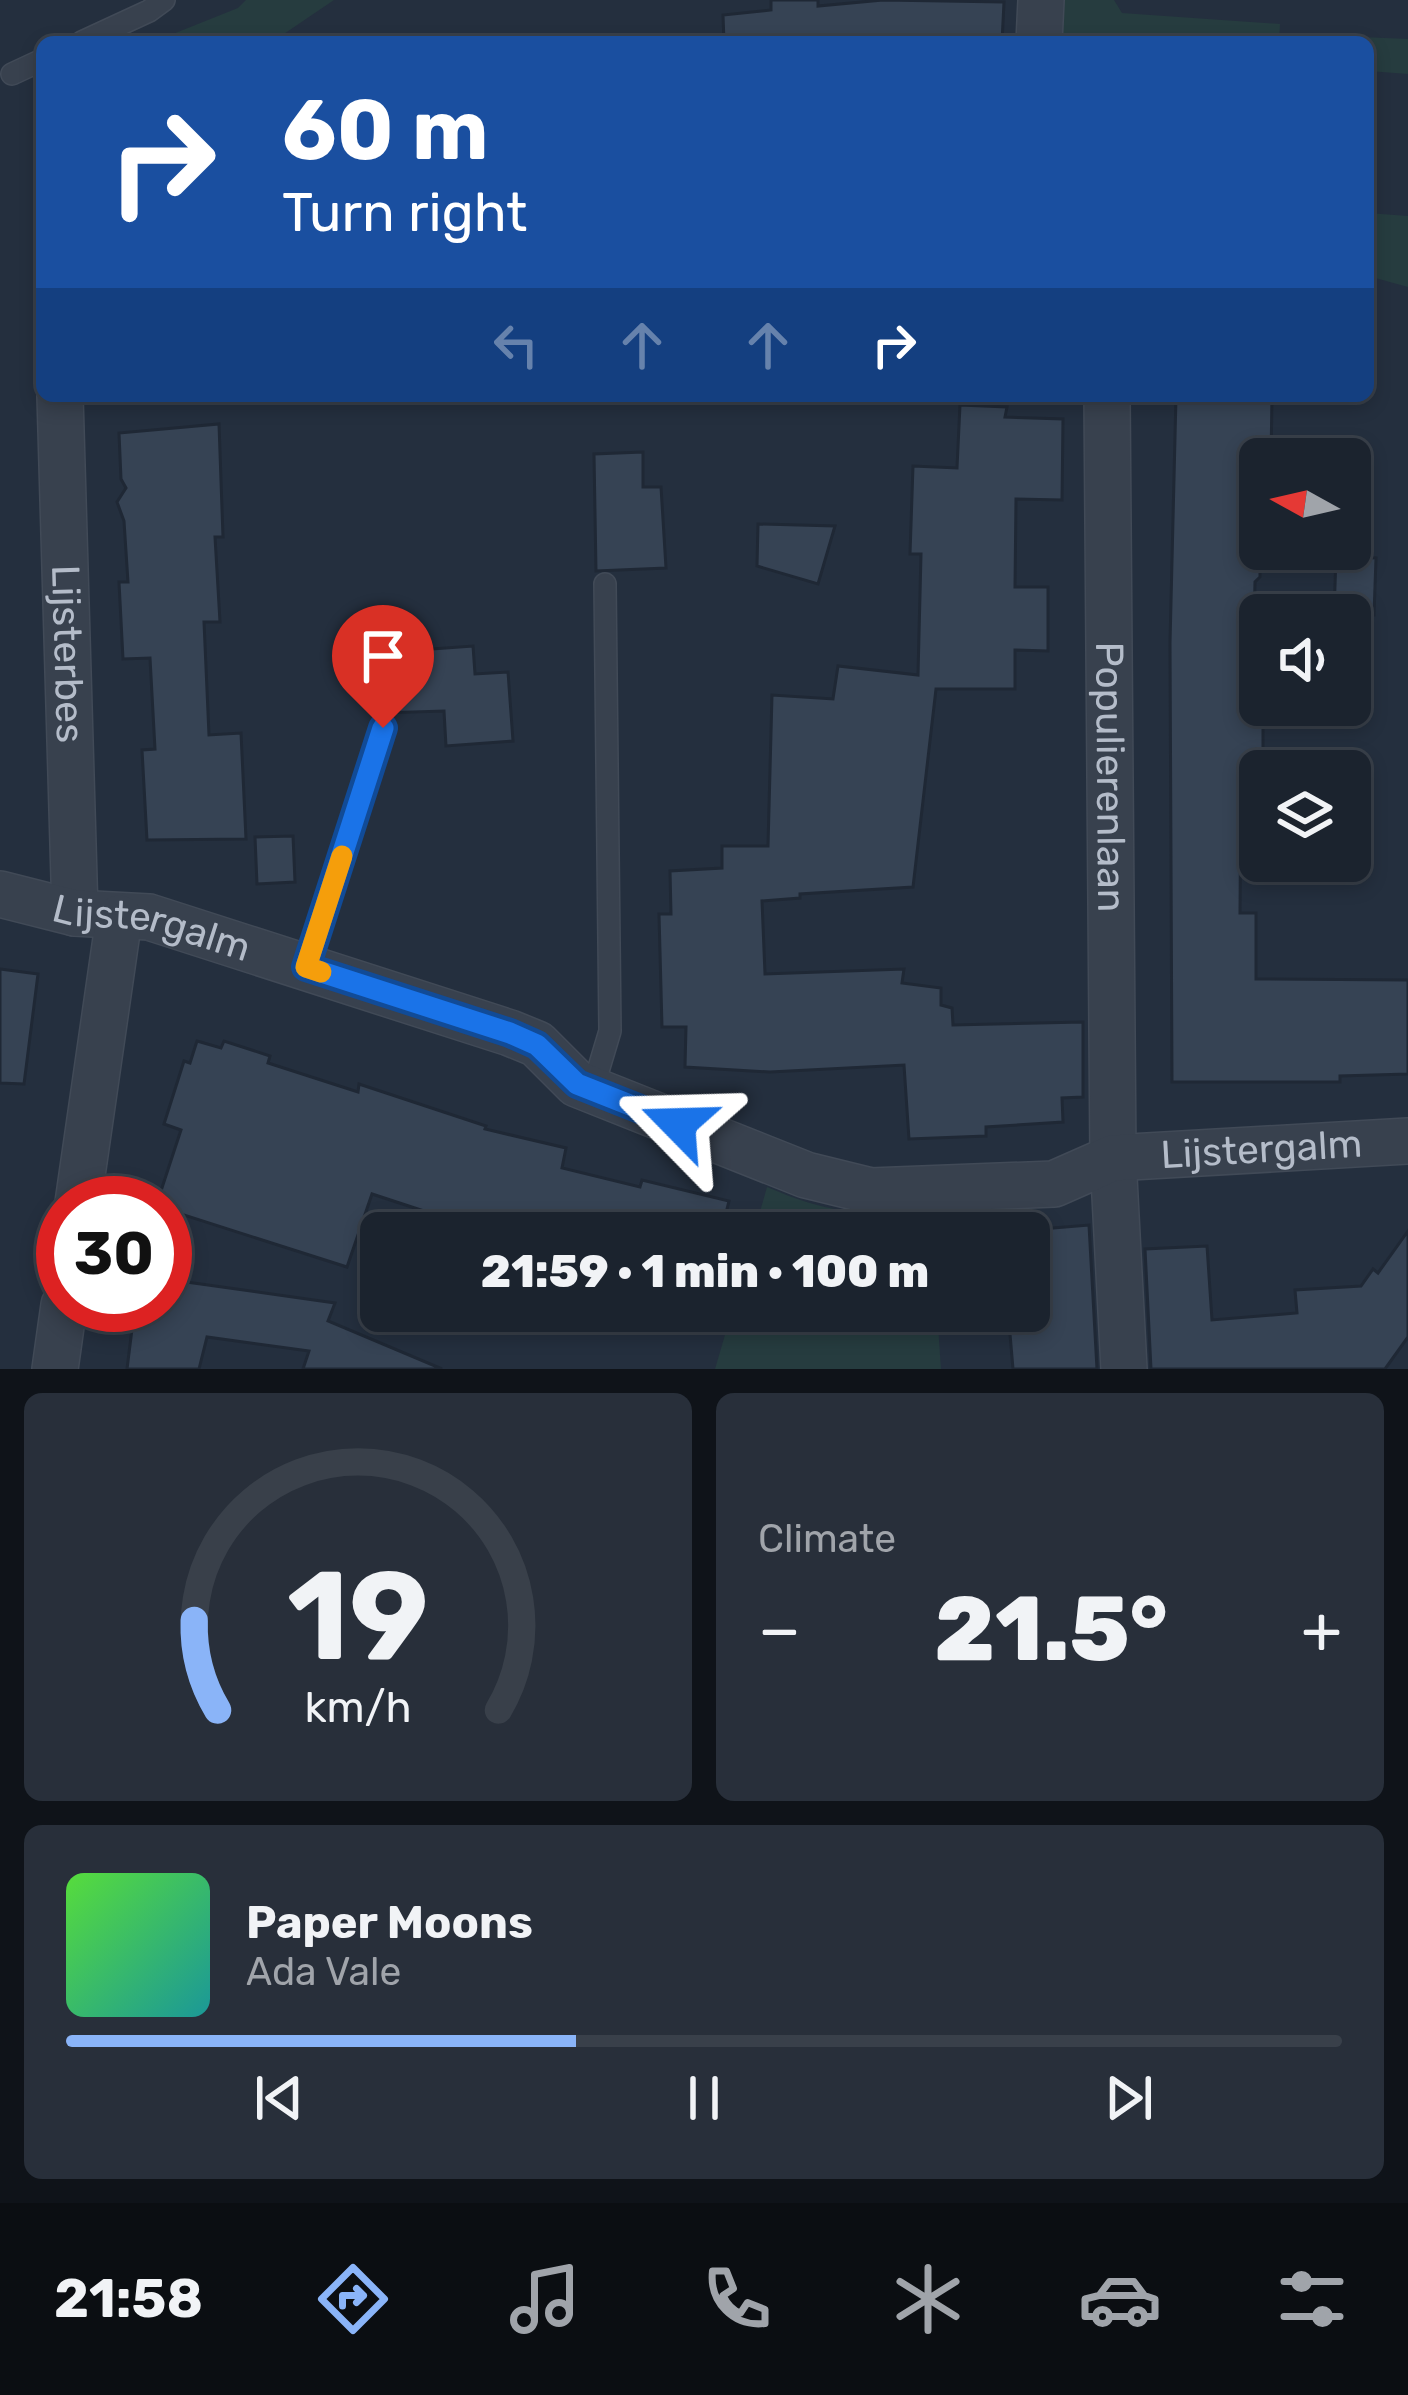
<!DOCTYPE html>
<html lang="en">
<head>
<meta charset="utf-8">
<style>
  :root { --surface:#1b232e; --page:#282f3a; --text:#f1f3f6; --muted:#a0a4aa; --line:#39404a; --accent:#8ab4f8 }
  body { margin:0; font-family:Rubik,sans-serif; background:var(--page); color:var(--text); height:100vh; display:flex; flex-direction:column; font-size:45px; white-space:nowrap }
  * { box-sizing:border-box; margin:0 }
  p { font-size:39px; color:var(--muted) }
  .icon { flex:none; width:66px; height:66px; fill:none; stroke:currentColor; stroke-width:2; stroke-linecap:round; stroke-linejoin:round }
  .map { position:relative; height:1369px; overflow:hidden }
  .drawer { display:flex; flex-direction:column; gap:24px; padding:24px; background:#0f1319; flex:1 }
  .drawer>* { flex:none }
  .top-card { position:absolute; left:36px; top:36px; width:1338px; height:366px; border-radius:18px; box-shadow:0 6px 18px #0003,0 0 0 3px var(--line); background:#1a4fa0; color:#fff; overflow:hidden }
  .needle { width:78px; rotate:278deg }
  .fabs { position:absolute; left:1239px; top:438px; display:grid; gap:24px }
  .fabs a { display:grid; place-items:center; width:132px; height:132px; border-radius:18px; background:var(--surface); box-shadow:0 6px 18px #0003,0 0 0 3px var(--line); font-size:60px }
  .speed { position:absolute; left:36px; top:1176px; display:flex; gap:24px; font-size:60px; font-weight:700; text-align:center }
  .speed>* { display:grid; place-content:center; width:156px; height:156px; border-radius:50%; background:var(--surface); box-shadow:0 6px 18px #0003,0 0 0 3px var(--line); line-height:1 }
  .speed .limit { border:18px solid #d22; background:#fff; color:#111 }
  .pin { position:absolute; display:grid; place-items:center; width:102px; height:102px; color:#fff; margin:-123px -51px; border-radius:50% 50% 50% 0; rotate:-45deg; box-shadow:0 0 12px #0007 }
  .pin .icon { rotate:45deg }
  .me { position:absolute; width:132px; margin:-66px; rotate:292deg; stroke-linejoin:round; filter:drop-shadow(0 0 9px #0008) }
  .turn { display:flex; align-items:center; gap:42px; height:252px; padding:0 48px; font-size:54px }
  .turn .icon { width:156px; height:156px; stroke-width:2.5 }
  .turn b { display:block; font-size:84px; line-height:102px }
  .lanes { display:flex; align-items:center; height:114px; padding:0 48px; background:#0003; justify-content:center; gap:60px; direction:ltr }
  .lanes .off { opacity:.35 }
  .big { font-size:90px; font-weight:800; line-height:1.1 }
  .drawer .widget { flex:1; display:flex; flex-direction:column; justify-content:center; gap:18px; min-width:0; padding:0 42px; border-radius:18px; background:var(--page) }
  .drawer .dial { align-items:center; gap:0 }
  .dial svg { height:312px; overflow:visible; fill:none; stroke:var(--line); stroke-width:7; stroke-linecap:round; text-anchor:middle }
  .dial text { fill:var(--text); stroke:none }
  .song { display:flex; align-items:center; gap:36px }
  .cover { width:144px; height:144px; border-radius:18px; background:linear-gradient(135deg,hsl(110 70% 55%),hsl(180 70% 35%)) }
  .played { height:12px; border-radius:6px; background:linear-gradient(90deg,var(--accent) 40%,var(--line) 40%) }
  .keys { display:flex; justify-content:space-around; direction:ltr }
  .heat { display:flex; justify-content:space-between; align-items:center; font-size:66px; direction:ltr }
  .drawer .tiles { flex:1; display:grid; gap:24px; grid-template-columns:1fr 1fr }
  .widget:last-child { grid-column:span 2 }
  .trip { position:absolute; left:360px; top:1212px; width:690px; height:120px; border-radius:18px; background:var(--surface); box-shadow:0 6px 18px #0003,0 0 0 3px var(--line); font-weight:800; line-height:120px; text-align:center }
  .tabs { display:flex; height:192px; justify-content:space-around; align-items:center; background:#0b0e12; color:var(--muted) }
  .tabs .icon { width:84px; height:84px }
  .tabs .current { color:var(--accent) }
  .tabs b { font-size:54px; color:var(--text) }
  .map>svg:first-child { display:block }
</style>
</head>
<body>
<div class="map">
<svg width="1408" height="1369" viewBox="0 0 1408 1369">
  <rect width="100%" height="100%" fill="#242f3e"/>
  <g fill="#263c3f">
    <polygon points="246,0 334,0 272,42 153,42 238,8"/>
    <polygon points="1059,0 1114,0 1122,13 1280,24 1279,42 1059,42"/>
    <polygon points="1314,35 1408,39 1408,74 1368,71 1368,42 1313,42"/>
    <polygon points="1368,213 1408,216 1408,287 1368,276"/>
    <path d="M767,1187C832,1215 859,1214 929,1214L930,1233H754Z"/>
    <polygon points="732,1311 937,1311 941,1369 715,1369"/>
  </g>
  <g fill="#364354" stroke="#1f2835" stroke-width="3">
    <polygon points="771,0 818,0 818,6 883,0 1004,2 1002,42 724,42 723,15 771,10"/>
    <polygon points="1176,396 1272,396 1271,459 1260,459 1260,577 1255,582 1252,709 1263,709 1263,771 1260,784 1241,783 1240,913 1256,913 1256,979 1408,980 1408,1074 1340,1076 1340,1082 1172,1082 1170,643"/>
    <polygon points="960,405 1007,407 1005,417 1063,419 1062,500 1016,499 1015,587 1048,587 1048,651 1015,650 1015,689 936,689 913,887 800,894 800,898 762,901 765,974 904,969 902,983 941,988 941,1005 952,1008 953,1025 1083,1022 1083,1097 1062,1098 1063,1122 986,1127 986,1136 909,1139 904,1065 770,1072 685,1067 686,1027 662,1027 659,914 671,914 670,871 722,868 722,846 768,846 772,695 833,699 838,666 918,675 921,554 910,554 913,466 957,468"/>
    <polygon points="219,424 223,537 215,537 220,622 204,622 209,735 241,733 246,839 147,840 142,750 155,749 150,658 123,659 119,582 128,582 124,521 117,502 126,488 121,479 119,433"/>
    <polygon points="643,452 643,487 661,487 666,568 596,571 594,454"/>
    <polygon points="758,524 835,526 818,584 757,566"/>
    <polygon points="1336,556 1376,558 1374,615 1334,615"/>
    <polygon points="473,646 475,674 508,672 513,741 446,746 444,711 381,713 377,653"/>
    <polygon points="293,836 295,882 257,884 255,837"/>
    <polygon points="0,969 38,974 24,1084 0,1083"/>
    <polygon points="197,1041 221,1048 224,1041 270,1056 268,1063 358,1092 359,1084 486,1126 485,1129 566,1148 562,1168 640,1187 642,1180 729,1201 721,1233 491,1233 372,1194 347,1267 165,1209 165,1203 157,1203 181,1130 164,1124 184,1061 190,1063"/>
    <polygon points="1089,1225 1097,1369 1013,1369 1008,1311 1029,1311 1029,1230"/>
    <polygon points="1408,1231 1408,1337 1385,1369 1151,1369 1145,1249 1207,1246 1212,1320 1297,1313 1295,1290 1361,1286 1373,1269 1378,1273"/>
    <polygon points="165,1279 335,1303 328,1321 442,1369 303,1369 309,1351 207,1337 199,1369 127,1369 135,1305 165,1305"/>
  </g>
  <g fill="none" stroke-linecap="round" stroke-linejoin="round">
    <g stroke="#414a57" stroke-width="24">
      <g id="lane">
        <polyline points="82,42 149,11 164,0"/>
        <polyline points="12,74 42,60"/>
        <polyline points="306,967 383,728"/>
        <polyline points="592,1091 610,1031 605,584"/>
      </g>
    </g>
    <g stroke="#414a57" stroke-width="48">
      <g id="street">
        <polyline points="1039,42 1041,0"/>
        <path id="s1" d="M60,396L75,913"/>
        <path id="s2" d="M1107,396L1113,1158L1124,1369"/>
        <path id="s3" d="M0,894L75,913L149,917L510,1033L537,1044L577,1084L806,1175L871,1191L1054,1184L1113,1158L1408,1141"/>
        <polyline points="78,1203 119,918"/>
        <polyline points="55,1369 64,1305"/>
      </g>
    </g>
    <use href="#lane" stroke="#38414e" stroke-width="21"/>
    <use href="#street" stroke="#38414e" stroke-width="45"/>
  </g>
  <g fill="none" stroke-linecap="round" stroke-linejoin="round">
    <g stroke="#114b97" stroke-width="30">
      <polyline id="route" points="383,728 306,967 510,1033 537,1045 577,1084 678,1124"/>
    </g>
    <use href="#route" stroke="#1a73e8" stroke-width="21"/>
    <polyline stroke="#f59e0b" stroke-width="21" points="321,972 306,967 342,856"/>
  </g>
  <g text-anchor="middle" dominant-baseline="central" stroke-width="12" stroke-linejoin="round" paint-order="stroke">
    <g font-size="39" fill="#b4bcc9" stroke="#1d2633">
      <text stroke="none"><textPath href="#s1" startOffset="258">Lijsterbes</textPath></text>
      <text stroke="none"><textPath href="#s2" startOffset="381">Populierenlaan</textPath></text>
      <text stroke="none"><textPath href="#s3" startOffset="156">Lijstergalm</textPath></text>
      <text stroke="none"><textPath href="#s3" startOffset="1326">Lijstergalm</textPath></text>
    </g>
  </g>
</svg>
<div class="fabs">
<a><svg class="needle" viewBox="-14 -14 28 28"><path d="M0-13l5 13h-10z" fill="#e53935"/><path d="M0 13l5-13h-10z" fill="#a0a4aa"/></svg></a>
<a><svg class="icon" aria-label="sound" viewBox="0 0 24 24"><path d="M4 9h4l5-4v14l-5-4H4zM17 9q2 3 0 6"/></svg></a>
<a><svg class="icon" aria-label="layers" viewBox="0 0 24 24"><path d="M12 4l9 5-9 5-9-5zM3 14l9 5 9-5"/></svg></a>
</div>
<div class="speed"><div class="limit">30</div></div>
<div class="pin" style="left:383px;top:728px;background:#d93025"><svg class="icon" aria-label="arrive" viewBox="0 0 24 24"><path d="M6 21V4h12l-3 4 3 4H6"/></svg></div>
<svg class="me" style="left:678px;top:1124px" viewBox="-20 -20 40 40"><path d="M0-17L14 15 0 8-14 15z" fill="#1a73e8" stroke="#fff" stroke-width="4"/></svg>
<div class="trip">21:59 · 1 min · 100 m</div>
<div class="top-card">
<div class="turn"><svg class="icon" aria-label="right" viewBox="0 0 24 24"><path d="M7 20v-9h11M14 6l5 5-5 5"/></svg><div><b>60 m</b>Turn right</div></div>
<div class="lanes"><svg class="icon off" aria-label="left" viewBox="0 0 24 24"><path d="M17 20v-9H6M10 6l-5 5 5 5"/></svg><svg class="icon off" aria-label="ahead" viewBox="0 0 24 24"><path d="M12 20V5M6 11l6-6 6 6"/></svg><svg class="icon off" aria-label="ahead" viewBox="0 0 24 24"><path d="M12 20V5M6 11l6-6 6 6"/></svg><svg class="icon" aria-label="right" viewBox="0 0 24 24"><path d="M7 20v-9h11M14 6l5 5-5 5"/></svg></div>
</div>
</div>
<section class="drawer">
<div class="tiles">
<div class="widget dial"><svg viewBox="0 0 100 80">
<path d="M14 69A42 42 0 1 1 86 69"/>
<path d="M14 69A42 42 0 0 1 8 46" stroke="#8ab4f8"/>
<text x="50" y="56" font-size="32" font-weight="700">19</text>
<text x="50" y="72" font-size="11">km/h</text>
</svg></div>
<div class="widget"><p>Climate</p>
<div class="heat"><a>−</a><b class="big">21.5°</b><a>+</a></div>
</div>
<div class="widget">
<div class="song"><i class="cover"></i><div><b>Paper Moons</b><p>Ada Vale</p></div></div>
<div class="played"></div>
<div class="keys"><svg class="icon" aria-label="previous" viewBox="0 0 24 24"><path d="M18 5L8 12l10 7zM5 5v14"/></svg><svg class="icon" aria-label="pause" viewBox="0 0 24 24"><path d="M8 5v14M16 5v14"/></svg><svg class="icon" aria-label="next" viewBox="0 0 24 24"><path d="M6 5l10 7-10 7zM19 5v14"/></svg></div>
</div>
</div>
</section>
<nav class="tabs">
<b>21:58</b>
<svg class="icon current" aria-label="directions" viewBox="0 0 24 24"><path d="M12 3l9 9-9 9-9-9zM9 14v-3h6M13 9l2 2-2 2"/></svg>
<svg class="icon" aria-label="music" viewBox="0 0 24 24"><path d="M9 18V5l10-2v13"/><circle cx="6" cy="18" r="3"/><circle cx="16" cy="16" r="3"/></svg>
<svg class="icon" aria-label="phone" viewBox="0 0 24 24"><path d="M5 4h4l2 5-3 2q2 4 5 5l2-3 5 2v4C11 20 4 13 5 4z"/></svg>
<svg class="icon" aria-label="climate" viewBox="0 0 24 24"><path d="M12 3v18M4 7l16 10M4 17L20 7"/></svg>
<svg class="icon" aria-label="car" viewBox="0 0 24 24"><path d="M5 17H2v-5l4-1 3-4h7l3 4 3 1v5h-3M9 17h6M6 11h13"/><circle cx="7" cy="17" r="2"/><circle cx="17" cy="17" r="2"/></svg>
<svg class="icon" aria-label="filters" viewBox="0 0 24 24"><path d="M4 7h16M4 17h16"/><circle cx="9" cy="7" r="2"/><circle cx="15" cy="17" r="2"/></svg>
</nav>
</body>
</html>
